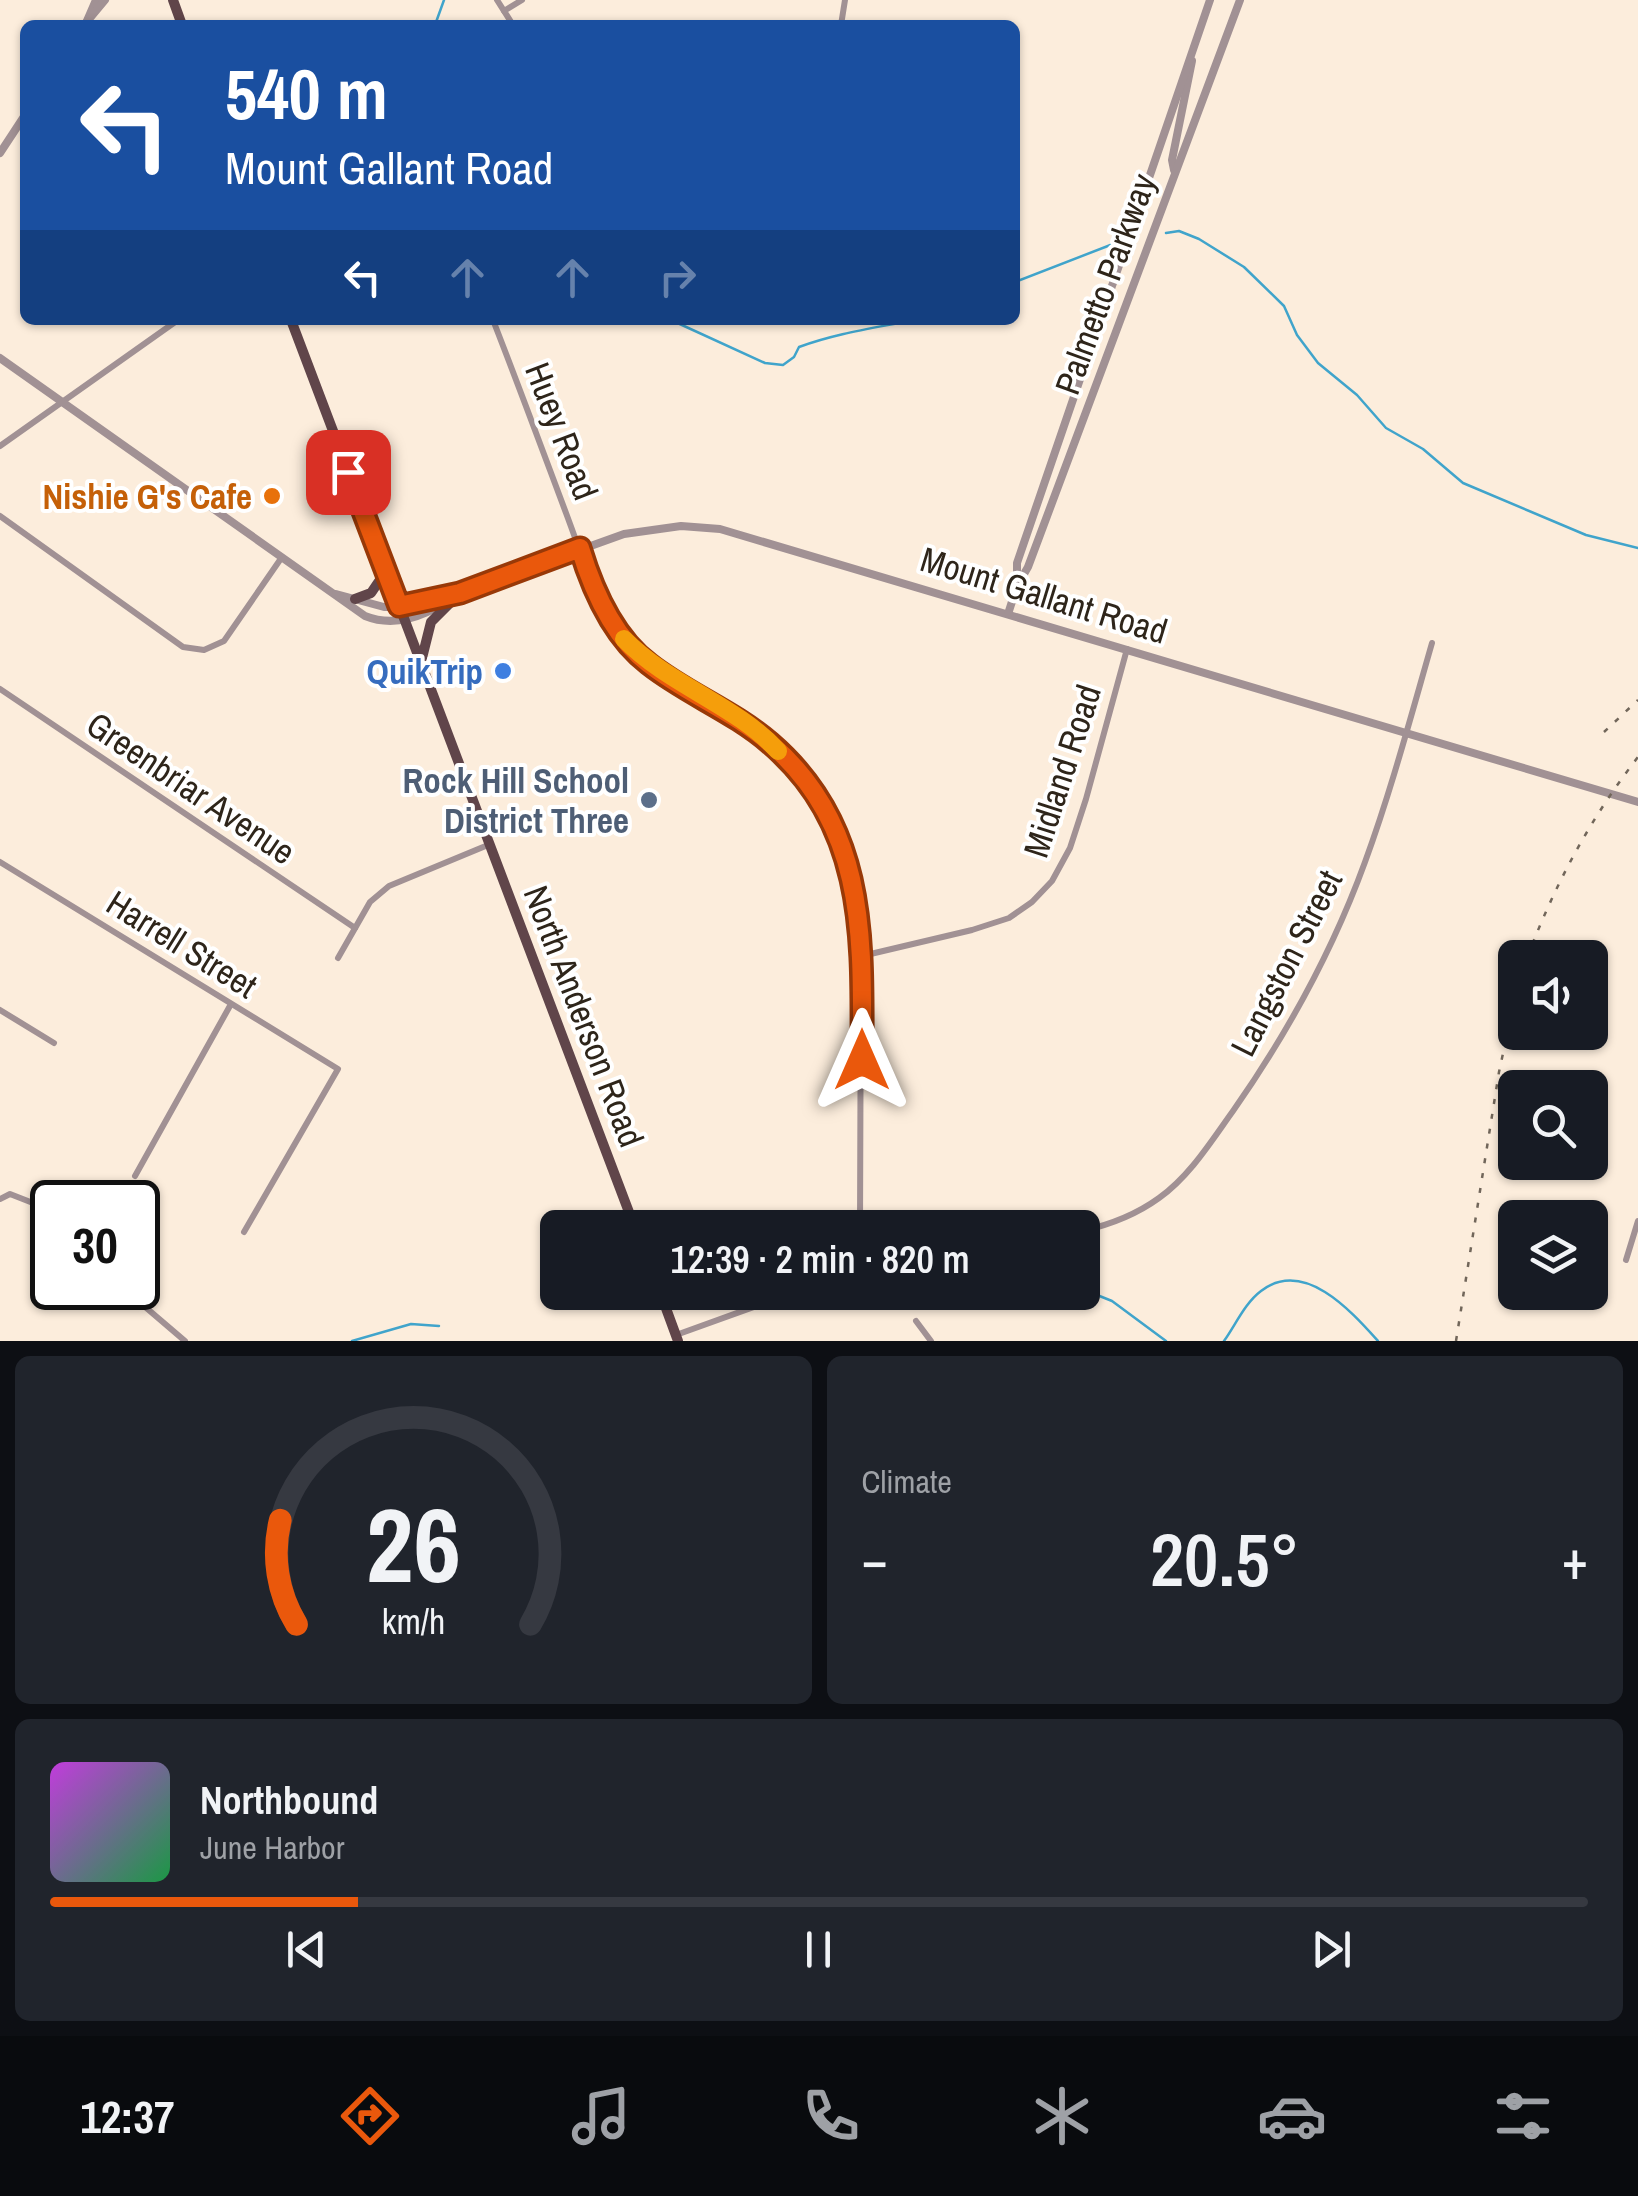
<!DOCTYPE html>
<html lang="en">
<head>
<meta charset="utf-8">
<style>
  :root { --surface:#171b24; --page:#20242c; --text:#f1f3f6; --muted:#9ea1a6; --line:#363941; --accent:#ea580c }
  body { margin:0; font-family:"Archivo Narrow",sans-serif; background:var(--page); color:var(--text); height:100vh; display:flex; flex-direction:column; font-size:38px; white-space:nowrap }
  * { box-sizing:border-box; margin:0 }
  p { font-size:32px; color:var(--muted) }
  .icon { flex:none; width:55px; height:55px; fill:none; stroke:currentColor; stroke-width:2; stroke-linecap:round; stroke-linejoin:round }
  .map { position:relative; height:1341px; overflow:hidden }
  .sheet { display:flex; flex-direction:column; gap:15px; padding:15px; background:#0d0f14; flex:1 }
  .sheet>* { flex:none }
  .banner { position:absolute; left:20px; top:20px; width:1000px; height:305px; border-radius:15px; box-shadow:0 2px 8px #0004; background:#1a4fa0; color:#fff; overflow:hidden }
  .controls { position:absolute; left:1498px; top:940px; display:grid; gap:20px }
  .controls a { display:grid; place-items:center; width:110px; height:110px; border-radius:15px; background:var(--surface); box-shadow:0 2px 8px #0004; font-size:50px }
  .speed { position:absolute; left:30px; top:1180px; display:flex; gap:20px; font-size:50px; font-weight:700; text-align:center }
  .speed>* { display:grid; place-content:center; width:130px; height:130px; border-radius:50%; background:var(--surface); box-shadow:0 2px 8px #0004; line-height:1 }
  .speed .limit { border:5px solid #111; border-radius:15px; background:#fff; color:#111 }
  .pin { position:absolute; display:grid; place-items:center; width:85px; height:85px; color:#fff; margin:-42px; border-radius:20px; box-shadow:0 5px 15px #0006 }
  .me { position:absolute; width:110px; margin:-55px; rotate:0deg; stroke-linejoin:round; filter:drop-shadow(0 0 8px #0008) }
  .turn { display:flex; align-items:center; gap:35px; height:210px; padding:0 40px; font-size:45px }
  .turn .icon { width:130px; height:130px; stroke-width:2.5 }
  .turn b { display:block; font-size:70px; line-height:85px }
  .lanes { display:flex; align-items:center; height:95px; padding:0 40px; background:#0003; justify-content:center; gap:50px; direction:ltr }
  .lanes .off { opacity:.35 }
  .big { font-size:75px; font-weight:600; line-height:1.1 }
  .sheet .card { flex:1; display:flex; flex-direction:column; justify-content:center; gap:15px; min-width:0; padding:0 35px; border-radius:15px; background:var(--page) }
  .sheet .dial { align-items:center; gap:0 }
  .dial svg { height:260px; overflow:visible; fill:none; stroke:var(--line); stroke-width:7; stroke-linecap:round; text-anchor:middle }
  .dial text { fill:var(--text); stroke:none }
  .song { display:flex; align-items:center; gap:30px }
  .cover { width:120px; height:120px; border-radius:15px; background:linear-gradient(135deg,hsl(290 70% 55%),hsl(140 70% 35%)) }
  .played { height:10px; border-radius:5px; background:linear-gradient(90deg,var(--accent) 20%,var(--line) 20%) }
  .keys { display:flex; justify-content:space-around; direction:ltr }
  .heat { display:flex; justify-content:space-between; align-items:center; font-size:55px; direction:ltr }
  .sheet .tiles { flex:1; display:grid; gap:15px; grid-template-columns:1fr 1fr }
  .card:last-child { grid-column:span 2 }
  .trip { position:absolute; left:540px; top:1210px; width:560px; height:100px; border-radius:15px; background:var(--surface); box-shadow:0 2px 8px #0004; font-weight:600; line-height:100px; text-align:center }
  .menu { display:flex; height:160px; justify-content:space-around; align-items:center; background:#090b0e; color:var(--muted) }
  .menu .icon { width:70px; height:70px }
  .menu .current { color:var(--accent) }
  .menu b { font-size:45px; color:var(--text) }
  .map>svg:first-child { display:block }
</style>
</head>
<body>
<div class="map">
<svg width="1638" height="1341" viewBox="0 0 1638 1341">
  <rect width="100%" height="100%" fill="#fceddc"/>
  <g fill="none" stroke-linecap="round" stroke-linejoin="round">
    <g stroke="#40a4cb" stroke-width="2.5">
      <polyline points="435,25 444,0"/>
      <polyline points="1166,233 1179,231 1199,239 1244,267 1284,306 1297,335 1318,363 1357,395 1386,428 1423,449 1463,483 1586,535 1638,548"/>
      <polyline points="1015,282 1113,244"/>
      <path d="M671,320L765,363L783,365L794,357L799,347C837,333 875,328 914,320"/>
      <polyline points="1082,1289 1112,1301 1166,1341"/>
      <polyline points="352,1341 411,1324 439,1326"/>
      <path d="M1224,1341C1236,1324 1245,1303 1261,1291C1304,1258 1351,1311 1378,1341"/>
    </g>
    <g stroke="#a19194" stroke-width="6">
      <polyline points="497,0 513,25"/>
      <polyline points="504,11 522,0"/>
      <polyline points="841,25 845,0"/>
      <path d="M493,320C518,384 542,449 566,513C581,553 594,595 618,632C642,668 685,686 722,708C807,758 852,842 861,939L860,1228"/>
      <polyline points="0,446 178,320"/>
      <polyline points="0,516 183,647 204,650 224,641 282,557"/>
      <polyline points="0,689 355,928"/>
      <polyline points="0,862 338,1069 244,1232"/>
      <polyline points="862,956 972,930 1009,918 1032,902 1052,881 1070,848 1086,799 1127,649"/>
      <polyline points="338,958 370,902 389,886 488,845"/>
      <polyline points="0,1010 54,1043"/>
      <polyline points="135,1176 231,1004"/>
      <polyline points="0,1199 10,1194 33,1203 52,1222"/>
      <path d="M1082,1231C1109,1225 1137,1214 1159,1198C1190,1176 1212,1140 1233,1111C1287,1034 1333,950 1365,862C1391,791 1411,716 1432,643"/>
      <polyline points="1626,1260 1638,1221"/>
      <polyline points="123,1288 185,1341"/>
      <polyline points="916,1321 931,1341"/>
      <polyline points="676,1335 795,1292"/>
    </g>
    <g stroke="#a19194" stroke-width="8">
      <polyline points="86,23 96,0"/>
      <polyline points="85,24 105,0"/>
      <polyline points="0,153 25,115"/>
      <polyline points="1174,170 1172,160 1192,61"/>
      <path d="M0,358L365,616C395,628 423,616 448,601"/>
      <polyline points="1017,581 1017,563 1210,0"/>
      <polyline points="336,594 384,607 399,607 460,593 624,534 681,526 720,529 1638,802"/>
      <polyline points="1008,614 1017,586 1028,567 1240,0"/>
    </g>
    <g stroke="#60454a" stroke-width="10">
      <polyline points="173,0 182,25"/>
      <polyline points="291,320 635,1228"/>
      <polyline points="355,599 371,593 386,571"/>
      <polyline points="422,658 431,622 460,593"/>
      <polyline points="660,1292 678,1341"/>
    </g>
    <g stroke="#71665a" stroke-width="2.5" stroke-dasharray="5 10" stroke-linecap="butt">
      <polyline points="1604,732 1638,700"/>
      <path d="M1527,958C1555,884 1590,819 1638,757"/>
      <polyline points="1456,1341 1499,1072 1515,998"/>
    </g>
  </g>
  <g fill="none" stroke-linecap="round" stroke-linejoin="round">
    <g stroke="#983908" stroke-width="25">
      <path id="route" d="M348,472L399,606L460,593L580,548C593,591 613,637 649,664C687,694 733,711 770,743C869,828 862,942 862,1060"/>
    </g>
    <use href="#route" stroke="#ea580c" stroke-width="18"/>
    <path stroke="#f59e0b" stroke-width="18" d="M624,639C670,686 735,704 778,751"/>
  </g>
  <circle fill="#e8710a" stroke="#fff" stroke-width="4" cx="272" cy="496" r="10"/>
  <circle fill="#3f7fe0" stroke="#fff" stroke-width="4" cx="503" cy="671" r="10"/>
  <circle fill="#5c6f8a" stroke="#fff" stroke-width="4" cx="649" cy="800" r="10"/>
  <g text-anchor="middle" dominant-baseline="central" stroke-width="8" stroke-linejoin="round" paint-order="stroke">
    <g font-size="35" fill="#2e251a" stroke="#fff">
      <text transform="translate(1105 284) rotate(-70)">Palmetto Parkway</text>
      <text transform="translate(562 431) rotate(69)">Huey Road</text>
      <text transform="translate(1044 595) rotate(17)">Mount Gallant Road</text>
      <text transform="translate(1062 771) rotate(-72)">Midland Road</text>
      <text transform="translate(191 788) rotate(34)">Greenbriar Avenue</text>
      <text transform="translate(182 944) rotate(32)">Harrell Street</text>
      <text transform="translate(1286 963) rotate(-63)">Langston Street</text>
      <text transform="translate(584 1016) rotate(69)">North Anderson Road</text>
    </g>
    <g font-size="35" font-weight="bold" fill="#c56008" stroke="#fff" text-anchor="end">
      <text x="252" y="496">Nishie G's Cafe</text>
    </g>
    <g font-size="35" font-weight="bold" fill="#366cbe" stroke="#fff" text-anchor="end">
      <text x="483" y="671">QuikTrip</text>
    </g>
    <g font-size="35" font-weight="bold" fill="#4e5e75" stroke="#fff" text-anchor="end">
      <text x="629" y="780">Rock Hill School<tspan x="629" dy="40">District Three</tspan></text>
    </g>
  </g>
</svg>
<div class="controls">
<a><svg class="icon" aria-label="sound" viewBox="0 0 24 24"><path d="M4 9h4l5-4v14l-5-4H4zM17 9q2 3 0 6"/></svg></a>
<a><svg class="icon" aria-label="search" viewBox="0 0 24 24"><circle cx="10" cy="10" r="6"/><path d="M15 15l6 6"/></svg></a>
<a><svg class="icon" aria-label="layers" viewBox="0 0 24 24"><path d="M12 4l9 5-9 5-9-5zM3 14l9 5 9-5"/></svg></a>
</div>
<div class="speed"><div class="limit">30</div></div>
<div class="pin" style="left:348px;top:472px;background:#d93025"><svg class="icon" aria-label="arrive" viewBox="0 0 24 24"><path d="M6 21V4h12l-3 4 3 4H6"/></svg></div>
<svg class="me" style="left:862px;top:1060px" viewBox="-20 -20 40 40"><path d="M0-17L14 15 0 8-14 15z" fill="#ea580c" stroke="#fff" stroke-width="4"/></svg>
<div class="trip">12:39 · 2 min · 820 m</div>
<div class="banner">
<div class="turn"><svg class="icon" aria-label="left" viewBox="0 0 24 24"><path d="M17 20v-9H6M10 6l-5 5 5 5"/></svg><div><b>540 m</b>Mount Gallant Road</div></div>
<div class="lanes"><svg class="icon" aria-label="left" viewBox="0 0 24 24"><path d="M17 20v-9H6M10 6l-5 5 5 5"/></svg><svg class="icon off" aria-label="ahead" viewBox="0 0 24 24"><path d="M12 20V5M6 11l6-6 6 6"/></svg><svg class="icon off" aria-label="ahead" viewBox="0 0 24 24"><path d="M12 20V5M6 11l6-6 6 6"/></svg><svg class="icon off" aria-label="right" viewBox="0 0 24 24"><path d="M7 20v-9h11M14 6l5 5-5 5"/></svg></div>
</div>
</div>
<section class="sheet">
<div class="tiles">
<div class="card dial"><svg viewBox="0 0 100 80">
<path d="M14 69A42 42 0 1 1 86 69"/>
<path d="M14 69A42 42 0 0 1 9 37" stroke="#ea580c"/>
<text x="50" y="56" font-size="32" font-weight="700">26</text>
<text x="50" y="72" font-size="11">km/h</text>
</svg></div>
<div class="card"><p>Climate</p>
<div class="heat"><a>−</a><b class="big">20.5°</b><a>+</a></div>
</div>
<div class="card">
<div class="song"><i class="cover"></i><div><b>Northbound</b><p>June Harbor</p></div></div>
<div class="played"></div>
<div class="keys"><svg class="icon" aria-label="previous" viewBox="0 0 24 24"><path d="M18 5L8 12l10 7zM5 5v14"/></svg><svg class="icon" aria-label="pause" viewBox="0 0 24 24"><path d="M8 5v14M16 5v14"/></svg><svg class="icon" aria-label="next" viewBox="0 0 24 24"><path d="M6 5l10 7-10 7zM19 5v14"/></svg></div>
</div>
</div>
</section>
<nav class="menu">
<b>12:37</b>
<svg class="icon current" aria-label="directions" viewBox="0 0 24 24"><path d="M12 3l9 9-9 9-9-9zM9 14v-3h6M13 9l2 2-2 2"/></svg>
<svg class="icon" aria-label="music" viewBox="0 0 24 24"><path d="M9 18V5l10-2v13"/><circle cx="6" cy="18" r="3"/><circle cx="16" cy="16" r="3"/></svg>
<svg class="icon" aria-label="phone" viewBox="0 0 24 24"><path d="M5 4h4l2 5-3 2q2 4 5 5l2-3 5 2v4C11 20 4 13 5 4z"/></svg>
<svg class="icon" aria-label="climate" viewBox="0 0 24 24"><path d="M12 3v18M4 7l16 10M4 17L20 7"/></svg>
<svg class="icon" aria-label="car" viewBox="0 0 24 24"><path d="M5 17H2v-5l4-1 3-4h7l3 4 3 1v5h-3M9 17h6M6 11h13"/><circle cx="7" cy="17" r="2"/><circle cx="17" cy="17" r="2"/></svg>
<svg class="icon" aria-label="filters" viewBox="0 0 24 24"><path d="M4 7h16M4 17h16"/><circle cx="9" cy="7" r="2"/><circle cx="15" cy="17" r="2"/></svg>
</nav>
</body>
</html>
